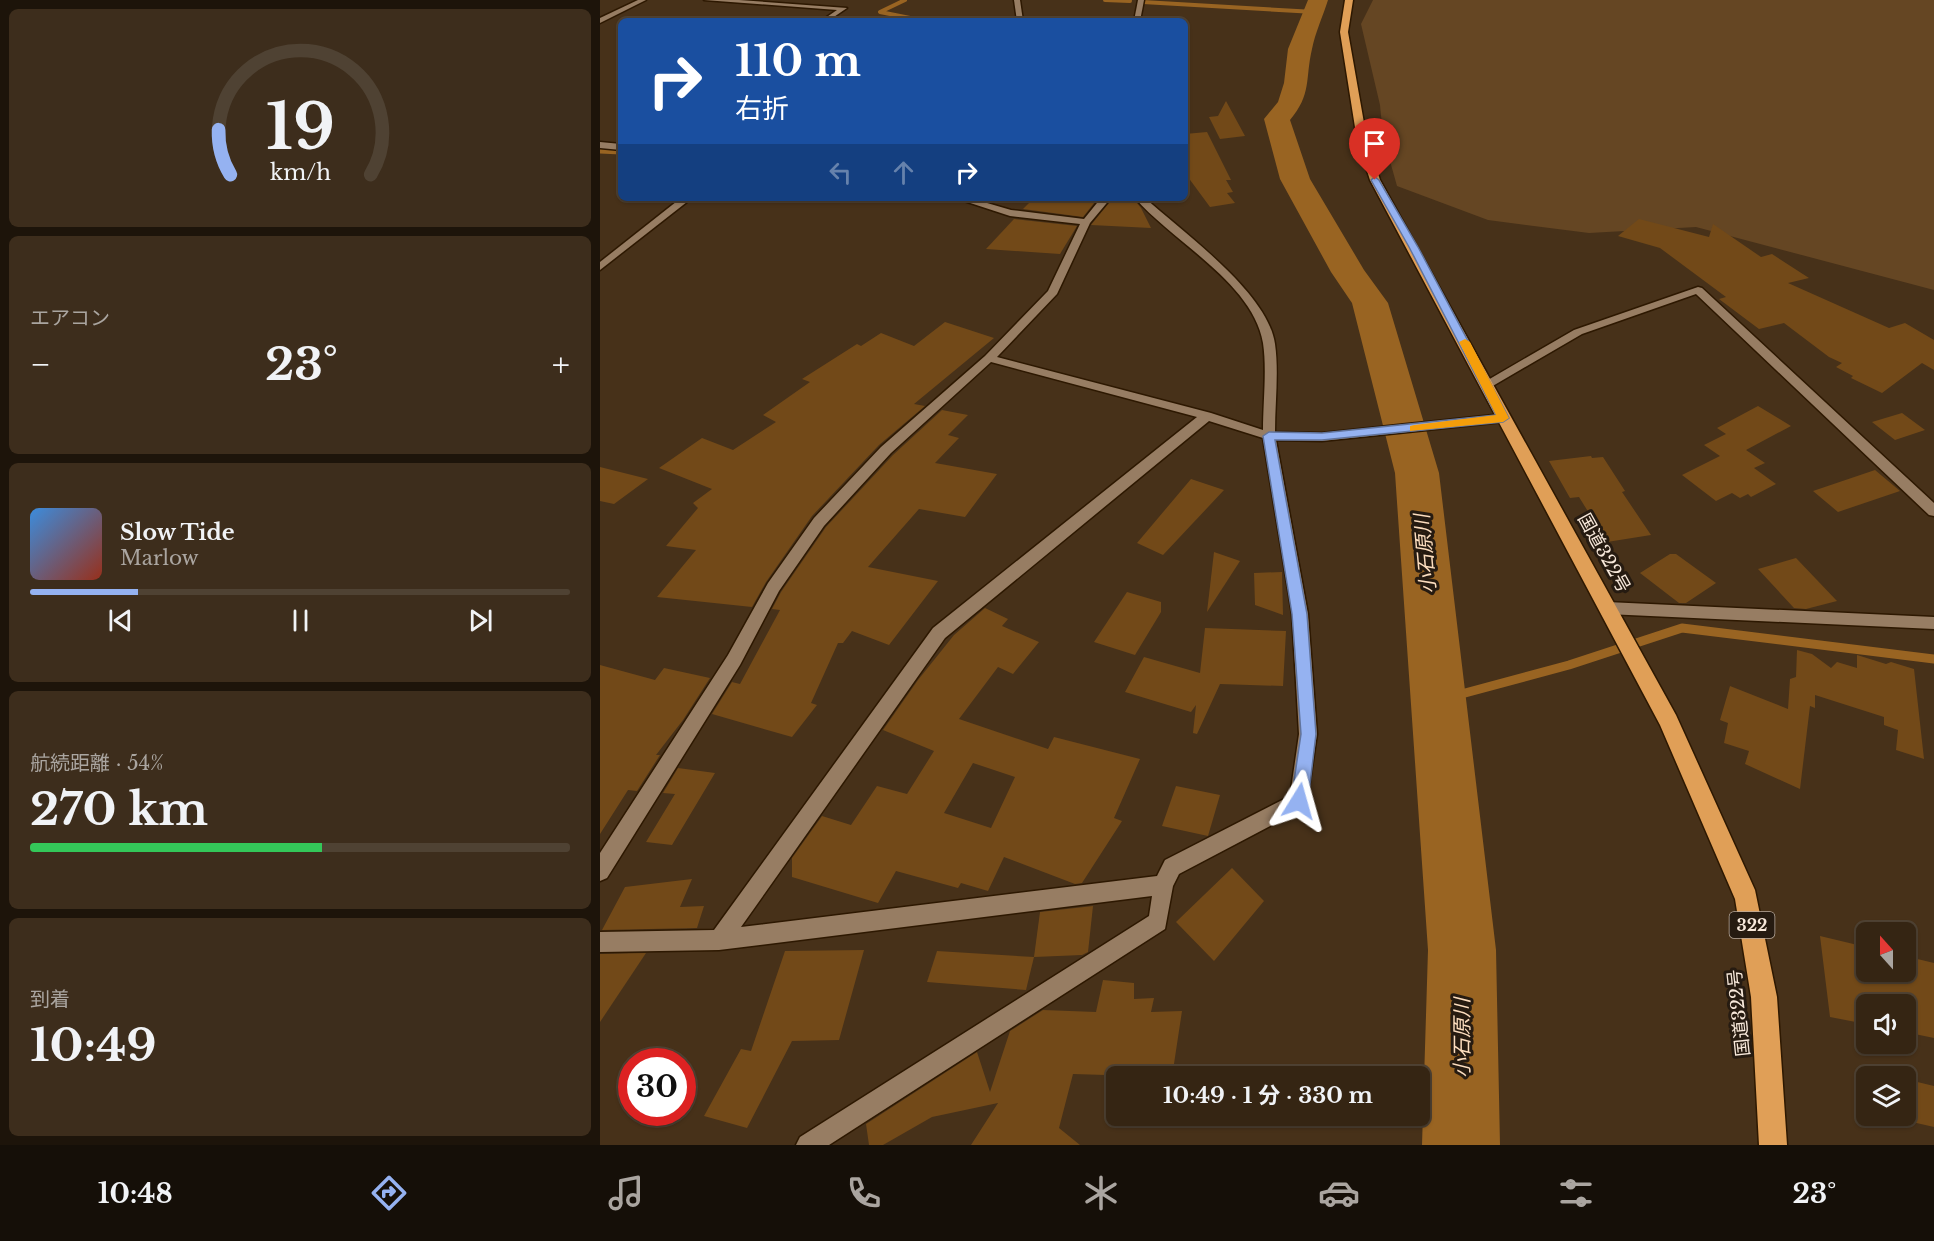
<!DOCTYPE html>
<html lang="ja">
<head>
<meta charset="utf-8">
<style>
  :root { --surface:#352513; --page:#3d2d1c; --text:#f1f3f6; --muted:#aaa5a0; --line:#4f4233; --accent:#95b2f1 }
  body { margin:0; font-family:"Libre Baskerville","Noto Sans JP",serif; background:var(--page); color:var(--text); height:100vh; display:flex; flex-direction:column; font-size:22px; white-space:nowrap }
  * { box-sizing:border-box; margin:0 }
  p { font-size:20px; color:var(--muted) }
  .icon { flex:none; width:33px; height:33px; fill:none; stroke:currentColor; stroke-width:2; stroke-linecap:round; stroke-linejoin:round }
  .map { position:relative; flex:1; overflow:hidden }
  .details { display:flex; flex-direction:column; gap:9px; padding:9px; background:#1d140a; width:600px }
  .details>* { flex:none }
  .guide { position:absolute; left:18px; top:18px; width:570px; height:183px; border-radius:9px; box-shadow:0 2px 4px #0004,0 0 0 2px var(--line); background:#1a4fa0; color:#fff; overflow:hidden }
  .needle { width:39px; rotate:339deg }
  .fabs { position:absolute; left:1256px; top:922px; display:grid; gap:12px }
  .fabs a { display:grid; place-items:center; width:60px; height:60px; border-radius:9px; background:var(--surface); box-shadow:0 2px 4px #0004,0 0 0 2px var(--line); font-size:30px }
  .speed { position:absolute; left:18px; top:1048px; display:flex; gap:12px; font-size:30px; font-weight:700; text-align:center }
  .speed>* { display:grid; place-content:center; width:78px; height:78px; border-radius:50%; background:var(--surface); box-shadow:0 2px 4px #0004,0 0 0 2px var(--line); line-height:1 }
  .speed .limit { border:9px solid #d22; background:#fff; color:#111 }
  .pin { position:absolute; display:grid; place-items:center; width:51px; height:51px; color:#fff; margin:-62px -26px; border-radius:50% 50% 50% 0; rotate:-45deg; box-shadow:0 0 6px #0007 }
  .pin .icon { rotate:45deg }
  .me { position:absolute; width:66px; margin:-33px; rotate:8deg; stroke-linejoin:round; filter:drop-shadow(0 0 4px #0008) }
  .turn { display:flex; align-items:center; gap:21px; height:126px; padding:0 18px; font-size:27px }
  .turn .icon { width:78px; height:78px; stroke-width:2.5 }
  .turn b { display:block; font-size:42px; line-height:51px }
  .lanes { display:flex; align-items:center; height:57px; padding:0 18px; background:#0003; justify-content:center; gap:30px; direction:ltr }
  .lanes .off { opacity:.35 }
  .big { font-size:45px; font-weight:700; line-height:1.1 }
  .details .tile { flex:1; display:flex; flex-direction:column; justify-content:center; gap:9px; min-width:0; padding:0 21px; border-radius:9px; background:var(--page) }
  .details .dial { align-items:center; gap:0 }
  .dial svg { height:156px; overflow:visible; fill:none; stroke:var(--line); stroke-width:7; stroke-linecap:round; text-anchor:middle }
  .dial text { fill:var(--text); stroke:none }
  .song { display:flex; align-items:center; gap:18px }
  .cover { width:72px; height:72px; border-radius:9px; background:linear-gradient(135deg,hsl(210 70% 55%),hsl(10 70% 35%)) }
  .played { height:6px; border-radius:3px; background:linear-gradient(90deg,var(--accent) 20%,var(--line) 20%) }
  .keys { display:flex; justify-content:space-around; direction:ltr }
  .heat { display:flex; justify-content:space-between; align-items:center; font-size:33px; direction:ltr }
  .charge { height:9px; border-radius:4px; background:linear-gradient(90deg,#34c759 54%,var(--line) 0) }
  .trip { position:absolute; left:506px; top:1066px; width:324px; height:60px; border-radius:9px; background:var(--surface); box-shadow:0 2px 4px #0004,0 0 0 2px var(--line); font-weight:700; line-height:60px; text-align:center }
  .menu { display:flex; height:96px; justify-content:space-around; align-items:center; background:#150f08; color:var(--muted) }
  .menu .icon { width:42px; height:42px }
  .menu .selected { color:var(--accent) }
  .menu b { font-size:27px; color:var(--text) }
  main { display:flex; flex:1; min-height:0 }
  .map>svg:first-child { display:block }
</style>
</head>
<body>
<main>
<section class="details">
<div class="tile dial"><svg viewBox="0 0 100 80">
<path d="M14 69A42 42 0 1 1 86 69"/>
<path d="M14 69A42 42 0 0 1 8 46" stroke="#95b2f1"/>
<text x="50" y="56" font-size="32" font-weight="700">19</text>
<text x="50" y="72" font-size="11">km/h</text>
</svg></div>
<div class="tile"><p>エアコン</p>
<div class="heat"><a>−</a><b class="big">23°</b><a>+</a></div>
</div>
<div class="tile">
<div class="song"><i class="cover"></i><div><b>Slow Tide</b><p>Marlow</p></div></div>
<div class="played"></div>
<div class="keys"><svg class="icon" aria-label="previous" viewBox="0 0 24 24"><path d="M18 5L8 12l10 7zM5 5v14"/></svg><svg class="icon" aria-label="pause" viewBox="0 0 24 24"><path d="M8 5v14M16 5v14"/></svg><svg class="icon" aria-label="next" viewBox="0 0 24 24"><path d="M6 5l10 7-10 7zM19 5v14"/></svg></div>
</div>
<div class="tile"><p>航続距離 · 54%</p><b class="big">270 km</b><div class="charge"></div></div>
<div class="tile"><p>到着</p><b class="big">10:49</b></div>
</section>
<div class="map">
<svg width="1334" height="1145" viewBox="0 0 1334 1145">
  <rect width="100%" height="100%" fill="#473119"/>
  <polygon fill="#654623" points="773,0 1334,0 1334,290 1096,227 989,233 888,220 797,186 783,136 780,105 761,24"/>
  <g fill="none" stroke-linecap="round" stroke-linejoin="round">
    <g stroke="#996422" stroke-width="4">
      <polyline points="305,0 280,12 310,18 309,21"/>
      <polyline points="505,0 530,1"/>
      <polyline points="543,2 715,12"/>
    </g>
    <polyline stroke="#996422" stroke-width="5" points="0,151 21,152"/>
    <polyline stroke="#996422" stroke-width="9" points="839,700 969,665 1082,628 1334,659"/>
    <path fill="#996422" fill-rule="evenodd" d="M708,0H728C723,16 715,33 712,49C705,79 712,94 690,120L710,179L764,270L788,303L839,473L896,950L900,1145H822L828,950L795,473L752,303L731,272L680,179L664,119L678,102L684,83L688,49Z"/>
  </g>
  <g fill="#724918" fill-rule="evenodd">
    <polygon points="626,101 645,136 620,139 609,117 618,116"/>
    <polygon points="607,132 631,180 626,180 633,192 627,193 635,203 610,207 585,173 585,134"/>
    <polygon points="434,198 498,198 483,217 423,209"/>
    <polygon points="513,198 533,198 541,208 551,228 491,225"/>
    <polygon points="414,219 477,226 460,254 386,249"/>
    <polygon points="1039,219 1109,237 1113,224 1161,257 1172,254 1209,278 1188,283 1289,328 1305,323 1334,340 1334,370 1322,363 1282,393 1251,378 1253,376 1236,367 1242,363 1229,357 1184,323 1159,329 1119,299 1126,297 1060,248 1018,236"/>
    <polygon points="345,322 394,338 314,404 325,406 279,445 212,516 166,582 152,607 57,597 96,550 66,546 98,508 93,503 112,489 59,468 102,438 133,450 176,422 163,415 210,382 202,379 257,344 261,346 281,333 314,346"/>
    <polygon points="1158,406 1191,426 1146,450 1165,463 1154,468 1176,484 1151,497 1148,494 1140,498 1132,493 1116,501 1082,475 1120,456 1104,445 1126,434 1117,428"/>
    <polygon points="342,410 368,415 348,435 359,438 335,463 397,474 365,517 319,509 268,567 338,581 289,645 252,631 243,643 238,643 211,703 217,705 192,737 112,714 132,682 140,684 180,610 172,609 181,592 226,527 293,455"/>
    <polygon points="1302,413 1325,430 1295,440 1272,422"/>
    <polygon points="991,456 992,458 1003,457 1025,491 1022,492 1051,535 1007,542 979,497 970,498 949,461"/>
    <polygon points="0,467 48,479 14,504 0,501"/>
    <polygon points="1275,470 1300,491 1238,512 1213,491"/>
    <polygon points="591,479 624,490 563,555 537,543"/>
    <polygon points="614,552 640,561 607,612"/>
    <polygon points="1070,554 1076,554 1116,583 1086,603 1079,603 1040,573"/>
    <polygon points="1196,558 1237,601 1206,609 1194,608 1158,569"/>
    <polygon points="682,572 683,615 655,605 654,573"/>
    <polygon points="527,592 561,602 561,612 535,655 494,642"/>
    <path d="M385,608L408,619L402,626L439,642L413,674L398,667L359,719L448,749L454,737L540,759L514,818L522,821L482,883L475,884L404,857L388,891L361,883L358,888L296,871L278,903L192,877V858L222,816L251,825L277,786L307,794L334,751L283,730L318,680L354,635ZM373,763L415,777L391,828L344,813Z"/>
    <polygon points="605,628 686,631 683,686 620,684 597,734 593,733 596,705 591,712 525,692 544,657 600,673"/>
    <polygon points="1197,650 1212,654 1231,668 1237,662 1257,668 1257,655 1286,664 1291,662 1314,669 1324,759 1296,750 1298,730 1284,725 1284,717 1215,695 1215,708 1210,706 1200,789 1145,764 1149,751 1124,743 1128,723 1120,720 1130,686 1188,709 1190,679 1196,677"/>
    <polygon points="0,665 55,680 64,668 110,678 83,720 56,755 60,755 37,791 28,790 0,834"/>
    <polygon points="78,768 115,773 72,845 46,842 75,794 63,793"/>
    <polygon points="576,786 620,795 608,836 562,826"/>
    <polygon points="632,868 664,901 614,961 576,922"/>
    <polygon points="92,879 80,907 104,906 97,928 2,930 25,887"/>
    <polygon points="493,906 488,952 482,955 434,957 440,912"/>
    <polygon points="1220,936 1266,947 1266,972 1305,972 1305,956 1334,963 1334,1038 1305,1032 1305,1005 1266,1005 1266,1024 1230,1017"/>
    <polygon points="264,950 239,1040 192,1041 147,1128 104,1116 141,1049 151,1051 185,951"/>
    <polygon points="337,951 434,957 426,990 327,982"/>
    <polygon points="46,953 0,1022 0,954"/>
    <polygon points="503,980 534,983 534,999 554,998 551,1012 582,1011 572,1077 473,1074 459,1128 480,1145 371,1145 398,1103 332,1117 283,1145 269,1145 266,1124 377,1052 390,1092 410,1031 443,1010 496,1012"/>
    <polygon points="1305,1079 1334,1086 1334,1127 1299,1119 1298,1116 1305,1116"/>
  </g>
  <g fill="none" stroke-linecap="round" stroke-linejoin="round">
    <g stroke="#2d1801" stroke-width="3">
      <g id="street">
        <polygon points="38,0 46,0 0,23 0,18"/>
        <polygon points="104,0 139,0 247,8 228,21 221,21 237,10"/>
        <polygon points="414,0 420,0 423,21 417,21"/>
        <polygon points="538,0 544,0 540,21 534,21"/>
        <polygon points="0,142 21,144 21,150 0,148"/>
        <polygon points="81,198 92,198 0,270 0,262"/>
        <path d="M355,198H370L411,210L484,219L501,198H511L490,223L457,294L397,357L611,413L663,430C663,403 667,369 663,343C653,283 573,242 535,198H545C584,233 668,293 675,344C679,372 675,403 675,432L722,433L903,414L909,418L903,422L722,441L676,440L708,614L717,734L706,807L579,874L573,886L565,929L229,1145H196L200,1137L549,916L552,896L119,950L0,952V932L114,930L333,628L597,417L391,362L291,453L224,526L179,591L140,665L7,878L0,881V853L128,655L168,583L214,518L281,447L385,356L448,291L480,224L410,216ZM609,421L663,438L692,614L699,734L690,796L565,860L557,876L141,927L345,638Z"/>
        <polygon points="1098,287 1102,288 1334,503 1334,516 1329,515 1096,294 982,334 891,387 887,388 881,384 974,330"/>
        <polygon points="1007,602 1334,617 1334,629 1007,614 1002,612 999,608 1002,604"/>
      </g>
    </g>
    <g stroke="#2d1801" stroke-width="3">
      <polygon id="highway" points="745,0 753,0 748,32 767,140 780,180 1076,715 1155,890 1177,997 1187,1145 1159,1145 1151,997 1135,899 1060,725 770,180 757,140 740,32"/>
    </g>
    <use href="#street" fill="#977d63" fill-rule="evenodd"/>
    <use href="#highway" fill="#e09f57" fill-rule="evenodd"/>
  </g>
  <polygon fill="#95b2f1" stroke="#61749d" stroke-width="1.5" points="775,177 779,180 818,247 909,418 903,422 722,440 675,440 707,614 716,734 708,801 705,807 699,809 693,807 691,801 701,734 692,614 663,436 669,432 722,433 896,415 809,247 771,180"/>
  <polygon fill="#f59e0b" points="865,339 870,342 909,418 903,422 810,431 810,426 814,425 896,415 859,342"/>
  <g text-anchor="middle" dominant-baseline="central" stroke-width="6" stroke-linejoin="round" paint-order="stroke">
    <rect fill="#261b11" stroke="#b9ab9e" stroke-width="1.5" x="1129.5" y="912" width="45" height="26" rx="4.5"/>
    <g font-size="16" font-weight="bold" fill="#f8e9db">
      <text x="1152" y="925">322</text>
    </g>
    <g font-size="18" fill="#f8e9db" stroke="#261b11">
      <text transform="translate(1004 553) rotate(61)">国道322号</text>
      <text transform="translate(1139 1013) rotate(-96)">国道322号</text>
    </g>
    <g font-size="20" font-style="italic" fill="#fddebf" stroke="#261b11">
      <text transform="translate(825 554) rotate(-95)">小石原川</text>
      <text transform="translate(862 1038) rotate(-90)">小石原川</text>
    </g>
  </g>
</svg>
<div class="fabs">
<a><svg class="needle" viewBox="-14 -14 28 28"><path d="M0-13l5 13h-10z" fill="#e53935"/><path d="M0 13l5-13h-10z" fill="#aaa5a0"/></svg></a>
<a><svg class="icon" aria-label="sound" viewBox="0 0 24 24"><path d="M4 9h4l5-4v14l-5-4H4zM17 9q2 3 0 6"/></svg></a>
<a><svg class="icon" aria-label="layers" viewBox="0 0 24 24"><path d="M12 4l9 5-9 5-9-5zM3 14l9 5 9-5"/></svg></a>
</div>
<div class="speed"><div class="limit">30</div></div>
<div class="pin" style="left:775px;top:180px;background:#d93025"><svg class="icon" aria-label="arrive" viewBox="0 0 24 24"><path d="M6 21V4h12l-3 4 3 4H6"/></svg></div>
<svg class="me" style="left:699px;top:801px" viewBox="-20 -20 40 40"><path d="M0-17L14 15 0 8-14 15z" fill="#95b2f1" stroke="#fff" stroke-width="4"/></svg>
<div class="trip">10:49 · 1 分 · 330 m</div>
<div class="guide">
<div class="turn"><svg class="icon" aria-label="right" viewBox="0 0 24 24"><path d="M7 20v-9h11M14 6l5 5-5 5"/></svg><div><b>110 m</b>右折</div></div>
<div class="lanes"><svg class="icon off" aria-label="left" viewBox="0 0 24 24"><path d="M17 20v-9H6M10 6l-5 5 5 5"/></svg><svg class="icon off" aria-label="ahead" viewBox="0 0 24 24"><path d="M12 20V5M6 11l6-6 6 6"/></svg><svg class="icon" aria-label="right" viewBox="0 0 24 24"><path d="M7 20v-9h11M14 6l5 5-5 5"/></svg></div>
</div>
</div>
</main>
<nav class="menu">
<b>10:48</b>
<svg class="icon selected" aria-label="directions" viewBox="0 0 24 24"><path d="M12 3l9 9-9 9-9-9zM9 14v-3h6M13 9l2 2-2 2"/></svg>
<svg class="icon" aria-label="music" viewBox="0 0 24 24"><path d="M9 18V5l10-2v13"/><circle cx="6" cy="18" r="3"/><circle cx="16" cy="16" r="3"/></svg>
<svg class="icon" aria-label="phone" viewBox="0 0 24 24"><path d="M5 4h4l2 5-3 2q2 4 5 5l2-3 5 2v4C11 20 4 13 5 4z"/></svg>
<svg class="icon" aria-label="climate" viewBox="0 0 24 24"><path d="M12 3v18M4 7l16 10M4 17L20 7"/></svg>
<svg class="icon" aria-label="car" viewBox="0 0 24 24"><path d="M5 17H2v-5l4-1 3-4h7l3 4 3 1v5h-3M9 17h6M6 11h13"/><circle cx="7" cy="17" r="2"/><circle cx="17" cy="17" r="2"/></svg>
<svg class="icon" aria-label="filters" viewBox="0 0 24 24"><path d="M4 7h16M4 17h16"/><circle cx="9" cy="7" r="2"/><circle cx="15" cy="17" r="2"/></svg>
<b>23°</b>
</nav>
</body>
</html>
